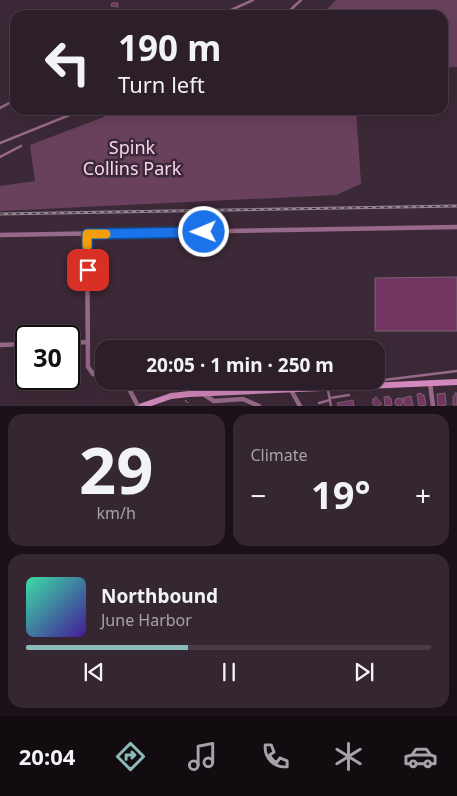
<!DOCTYPE html>
<html lang="en">
<head>
<meta charset="utf-8">
<style>
  :root { --surface:#2d1f29; --page:#352731; --text:#f1f3f6; --muted:#a7a2a8; --line:#483d46; --accent:#8bbbb9 }
  body { margin:0; font-family:"Noto Sans",sans-serif; background:var(--page); color:var(--text); height:100vh; display:flex; flex-direction:column; font-size:19px; white-space:nowrap }
  * { box-sizing:border-box; margin:0 }
  p { font-size:16px; color:var(--muted) }
  .icon { flex:none; width:28px; height:28px; fill:none; stroke:currentColor; stroke-width:2; stroke-linecap:round; stroke-linejoin:round }
  .map { position:relative; height:406px; overflow:hidden }
  .side { display:flex; flex-direction:column; gap:8px; padding:8px; background:#191117; flex:1 }
  .side>* { flex:none }
  .hud { position:absolute; left:10px; top:10px; width:438px; height:105px; border-radius:15px; box-shadow:0 5px 20px #0002,0 0 0 1px var(--line); background:#2d1f29; color:var(--text); overflow:hidden }
  .speed { position:absolute; left:15px; top:325px; display:flex; gap:10px; font-size:25px; font-weight:700; text-align:center }
  .speed>* { display:grid; place-content:center; width:65px; height:65px; border-radius:50%; background:var(--surface); box-shadow:0 5px 20px #0002,0 0 0 1px var(--line); line-height:1 }
  .speed .limit { border:2px solid #111; border-radius:8px; background:#fff; color:#111 }
  .pin { position:absolute; display:grid; place-items:center; width:42px; height:42px; color:#fff; margin:-21px; border-radius:10px; box-shadow:0 2px 8px #0006 }
  .me { position:absolute; width:55px; margin:-28px; rotate:269deg; stroke-linejoin:round; filter:drop-shadow(0 0 4px #0008) }
  .turn { display:flex; align-items:center; gap:18px; height:105px; padding:0 25px; font-size:22px }
  .turn .icon { width:65px; height:65px; stroke-width:2.5 }
  .turn b { display:block; font-size:35px; line-height:42px }
  .big { font-size:38px; font-weight:700; line-height:1.1 }
  .side .widget { flex:1; display:flex; flex-direction:column; justify-content:center; gap:8px; min-width:0; padding:0 18px; border-radius:15px; background:var(--page) }
  .side .dial { align-items:center; gap:0 }
  .dial b { font-size:65px; line-height:1 }
  .song { display:flex; align-items:center; gap:15px }
  .cover { width:60px; height:60px; border-radius:8px; background:linear-gradient(135deg,hsl(160 70% 55%),hsl(260 70% 35%)) }
  .played { height:5px; border-radius:2px; background:linear-gradient(90deg,var(--accent) 40%,var(--line) 40%) }
  .keys { display:flex; justify-content:space-around; direction:ltr }
  .heat { display:flex; justify-content:space-between; align-items:center; font-size:28px; direction:ltr }
  .side .tiles { flex:1; display:grid; gap:8px; grid-template-columns:1fr 1fr }
  .widget:last-child { grid-column:span 2 }
  .trip { position:absolute; left:95px; top:340px; width:290px; height:50px; border-radius:15px; background:var(--surface); box-shadow:0 5px 20px #0002,0 0 0 1px var(--line); font-weight:700; line-height:50px; text-align:center }
  .dock { display:flex; height:80px; justify-content:space-around; align-items:center; background:#120c10; color:var(--muted) }
  .dock .icon { width:35px; height:35px }
  .dock .current { color:var(--accent) }
  .dock b { font-size:22px; color:var(--text) }
  .map>svg:first-child { display:block }
</style>
</head>
<body>
<div class="map">
<svg width="457" height="406" viewBox="0 0 457 406">
  <rect width="100%" height="100%" fill="#3c2937"/>
  <g fill="#69415d">
    <polygon points="336,0 457,0 457,67 443,67 442,15 321,15"/>
    <polygon points="122,110 356,110 361,184 336,195 0,211 0,186 35,181 30,145"/>
  </g>
  <g fill="#723562" stroke="#796271">
    <polygon points="112,3 118,3 118,7 111,6"/>
    <polygon points="457,277 457,331 375,331 375,278"/>
    <polygon points="421,393 422,395 424,395 426,405 419,406 417,394"/>
    <polygon points="445,393 446,405 438,406 437,394"/>
    <polygon points="455,393 457,393 457,405 453,405 453,396 455,396"/>
    <polygon points="389,396 389,399 391,398 392,405 385,406 384,397"/>
    <polygon points="411,396 413,406 405,406 403,398"/>
    <polygon points="376,397 382,404 379,406 375,406 372,403 374,402 372,400"/>
    <circle cx="399" cy="402" r="4"/>
    <polygon points="353,400 354,406 338,406 337,403"/>
  </g>
  <g fill="none" stroke-linecap="round" stroke-linejoin="round">
    <polyline stroke="#94848f" stroke-width="1" stroke-dasharray="4 4" stroke-linecap="butt" points="185,400 191,406"/>
    <g stroke="#986a8a" stroke-width="2.5">
      <polyline points="220,15 253,0"/>
      <polyline points="285,15 301,0"/>
      <polyline points="0,108 15,100"/>
      <polyline points="0,143 82,110"/>
      <polyline points="0,157 21,146"/>
      <polyline points="376,381 457,371"/>
      <polyline points="363,384 373,381"/>
      <polyline points="328,390 331,406"/>
      <polyline points="330,398 349,395"/>
      <polyline points="319,403 330,400"/>
    </g>
    <g stroke="#986a8a" stroke-width="4.5">
      <polyline points="87,234 88,367 93,374 104,377"/>
      <polyline points="0,235 457,227"/>
      <polyline points="69,343 88,342"/>
      <polyline points="0,345 26,344"/>
      <polyline points="123,381 127,385 138,406"/>
      <polyline points="430,383 433,406"/>
      <polyline points="291,390 300,406"/>
      <polyline points="203,394 214,401 243,399 259,406"/>
    </g>
    <polyline stroke="#d389bd" stroke-width="6" points="142,406 171,396 189,394 457,382"/>
    <g stroke="#948490" stroke-width="3">
      <polyline id="rail" points="0,214 457,206"/>
    </g>
    <use href="#rail" stroke="#3c2937" stroke-width="1" stroke-dasharray="4" stroke-linecap="butt"/>
  </g>
  <g fill="none" stroke-linecap="round" stroke-linejoin="round">
    <g stroke="#114b97" stroke-width="12">
      <polyline id="route" points="88,270 87,234 204,232"/>
    </g>
    <use href="#route" stroke="#1a73e8" stroke-width="9"/>
    <polyline stroke="#f59e0b" stroke-width="9" points="87,246 87,234 106,234"/>
  </g>
  <g text-anchor="middle" dominant-baseline="central" stroke-width="5" stroke-linejoin="round" paint-order="stroke">
    <g font-size="18" fill="#fad4ee" stroke="#3c2937">
      <text x="132" y="147">Spink<tspan x="132" dy="21">Collins Park</tspan></text>
    </g>
  </g>
</svg>
<div class="speed"><div class="limit">30</div></div>
<div class="pin" style="left:88px;top:270px;background:#d93025"><svg class="icon" aria-label="arrive" viewBox="0 0 24 24"><path d="M6 21V4h12l-3 4 3 4H6"/></svg></div>
<svg class="me" style="left:204px;top:232px" viewBox="-20 -20 40 40"><circle r="17" fill="#1a73e8" stroke="#fff" stroke-width="3"/><path d="M0-11L8 9 0 5-8 9z" fill="#fff"/></svg>
<div class="trip">20:05 · 1 min · 250 m</div>
<div class="hud">
<div class="turn"><svg class="icon" aria-label="left" viewBox="0 0 24 24"><path d="M17 20v-9H6M10 6l-5 5 5 5"/></svg><div><b>190 m</b>Turn left</div></div>
</div>
</div>
<section class="side">
<div class="tiles">
<div class="widget dial"><b>29</b><p>km/h</p></div>
<div class="widget"><p>Climate</p>
<div class="heat"><a>−</a><b class="big">19°</b><a>+</a></div>
</div>
<div class="widget">
<div class="song"><i class="cover"></i><div><b>Northbound</b><p>June Harbor</p></div></div>
<div class="played"></div>
<div class="keys"><svg class="icon" aria-label="previous" viewBox="0 0 24 24"><path d="M18 5L8 12l10 7zM5 5v14"/></svg><svg class="icon" aria-label="pause" viewBox="0 0 24 24"><path d="M8 5v14M16 5v14"/></svg><svg class="icon" aria-label="next" viewBox="0 0 24 24"><path d="M6 5l10 7-10 7zM19 5v14"/></svg></div>
</div>
</div>
</section>
<nav class="dock">
<b>20:04</b>
<svg class="icon current" aria-label="directions" viewBox="0 0 24 24"><path d="M12 3l9 9-9 9-9-9zM9 14v-3h6M13 9l2 2-2 2"/></svg>
<svg class="icon" aria-label="music" viewBox="0 0 24 24"><path d="M9 18V5l10-2v13"/><circle cx="6" cy="18" r="3"/><circle cx="16" cy="16" r="3"/></svg>
<svg class="icon" aria-label="phone" viewBox="0 0 24 24"><path d="M5 4h4l2 5-3 2q2 4 5 5l2-3 5 2v4C11 20 4 13 5 4z"/></svg>
<svg class="icon" aria-label="climate" viewBox="0 0 24 24"><path d="M12 3v18M4 7l16 10M4 17L20 7"/></svg>
<svg class="icon" aria-label="car" viewBox="0 0 24 24"><path d="M5 17H2v-5l4-1 3-4h7l3 4 3 1v5h-3M9 17h6M6 11h13"/><circle cx="7" cy="17" r="2"/><circle cx="17" cy="17" r="2"/></svg>
</nav>
</body>
</html>
